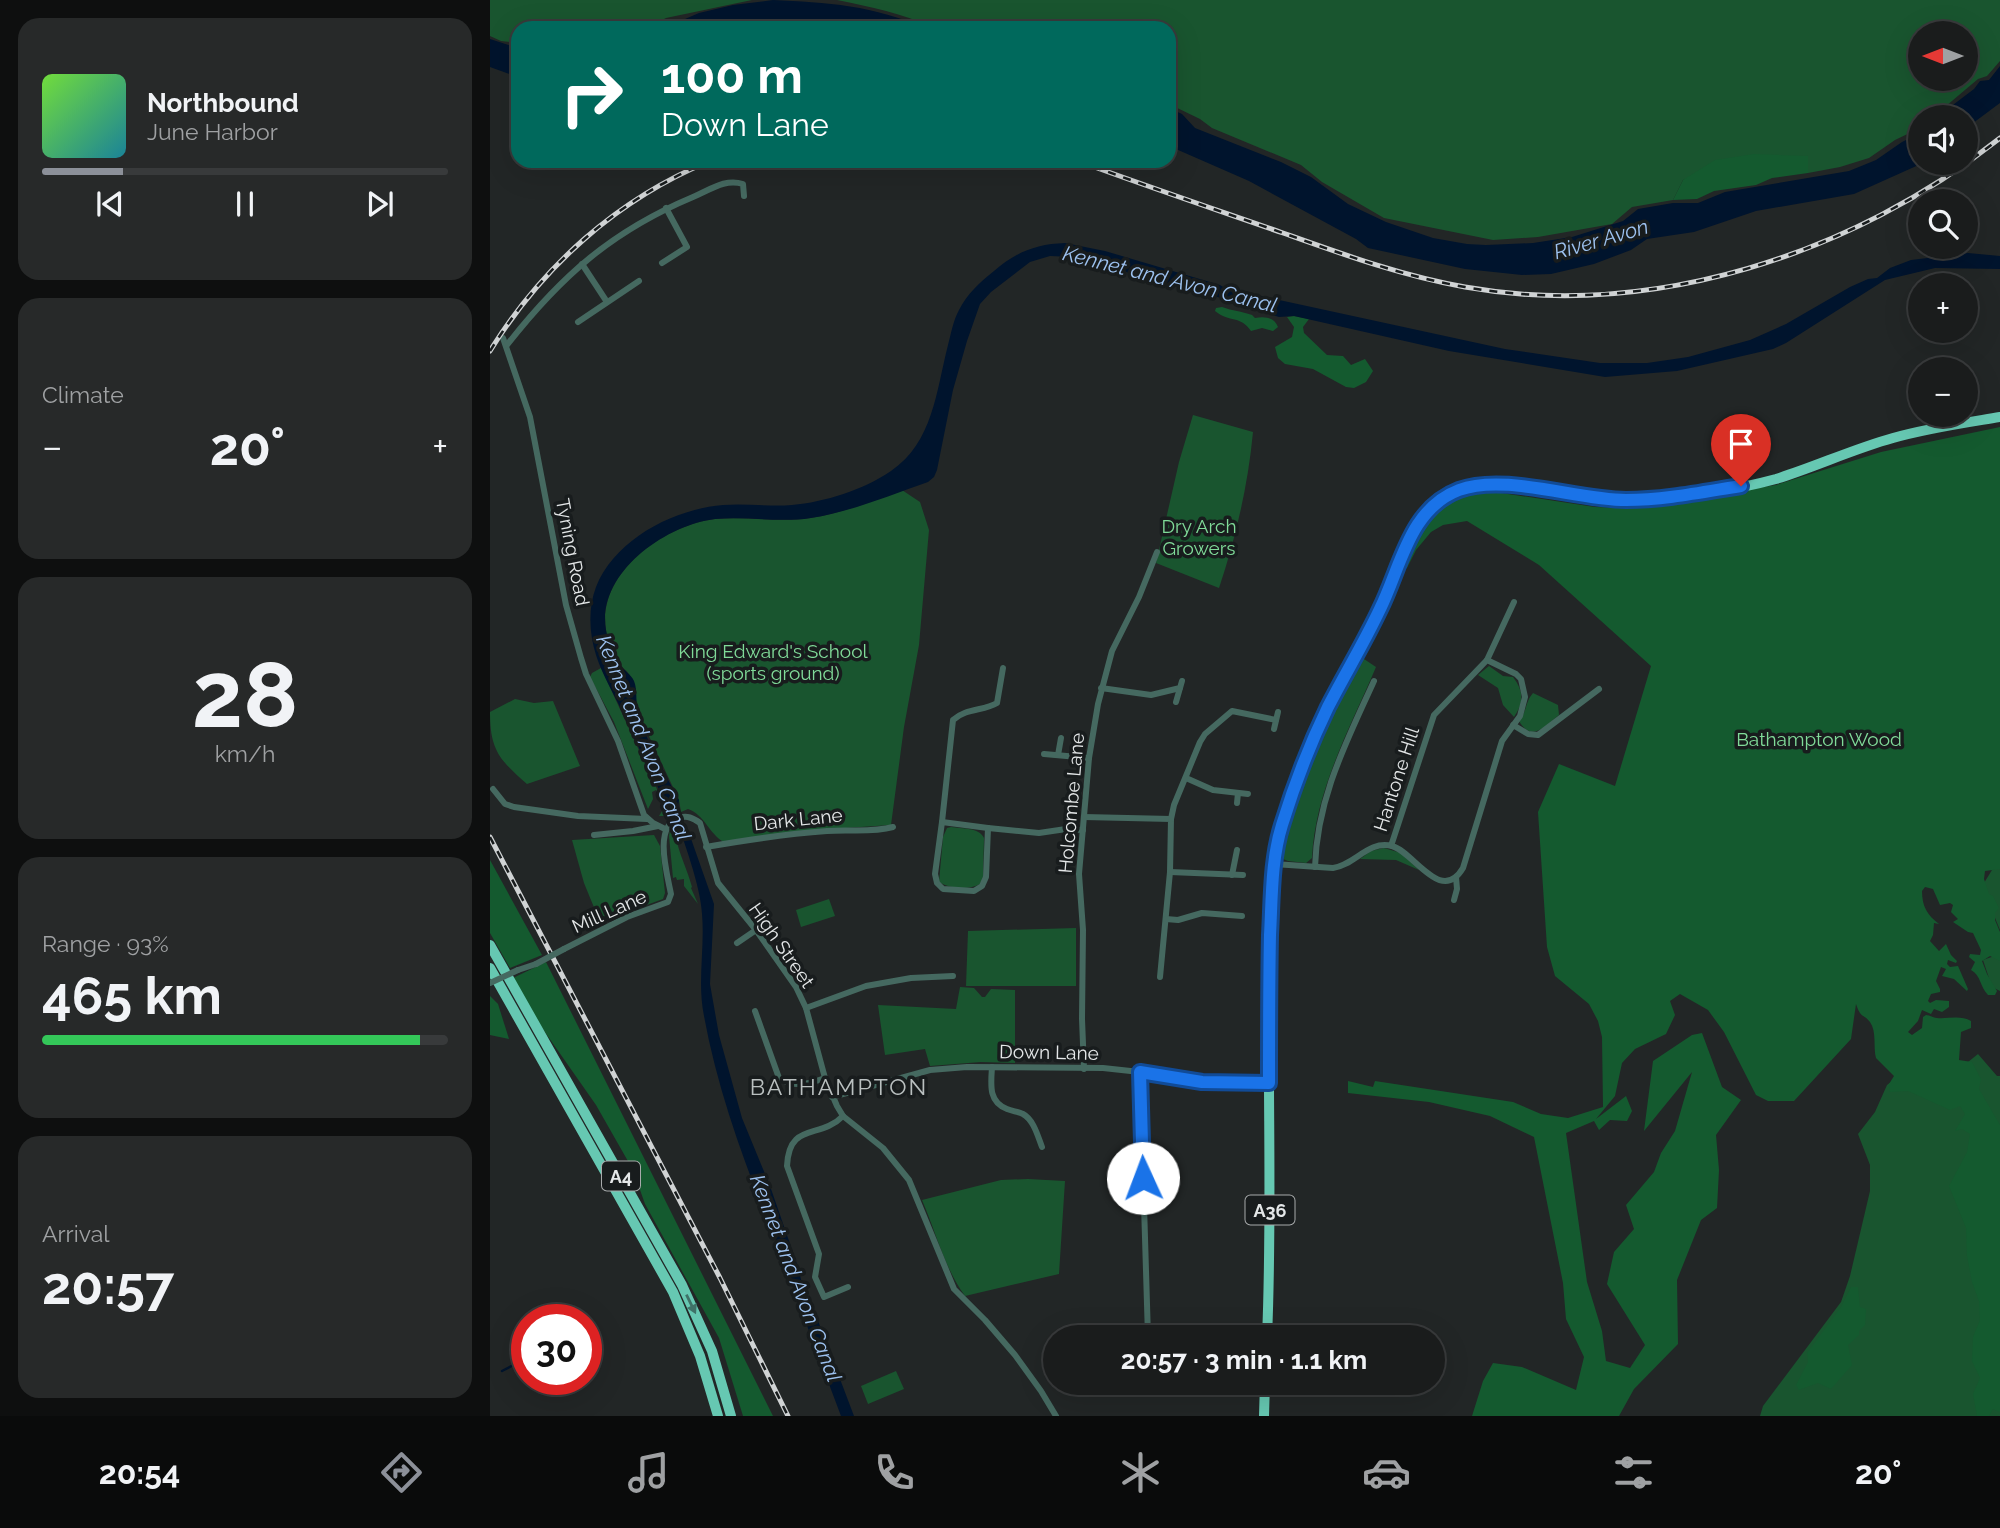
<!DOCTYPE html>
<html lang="en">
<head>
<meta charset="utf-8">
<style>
  :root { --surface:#1a1c1c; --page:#272929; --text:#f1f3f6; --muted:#9fa1a3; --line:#383a3b; --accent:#8c9099 }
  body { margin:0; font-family:Raleway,sans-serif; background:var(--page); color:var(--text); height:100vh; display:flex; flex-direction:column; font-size:26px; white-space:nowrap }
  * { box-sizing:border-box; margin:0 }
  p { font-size:23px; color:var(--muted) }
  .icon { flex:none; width:38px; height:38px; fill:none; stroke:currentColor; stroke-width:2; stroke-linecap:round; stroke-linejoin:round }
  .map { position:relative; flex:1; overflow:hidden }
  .details { display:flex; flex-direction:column; gap:18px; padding:18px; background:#0e0f0f; width:490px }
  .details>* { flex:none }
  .hud { position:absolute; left:21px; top:21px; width:665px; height:147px; border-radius:21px; box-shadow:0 7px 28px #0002,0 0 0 2px var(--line); background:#00695c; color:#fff; overflow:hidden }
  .needle { width:46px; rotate:270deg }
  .tools { position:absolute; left:1418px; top:21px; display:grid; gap:14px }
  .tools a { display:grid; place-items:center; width:70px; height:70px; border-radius:50%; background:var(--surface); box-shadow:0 7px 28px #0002,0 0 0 2px var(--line); font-size:35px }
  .speed { position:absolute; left:21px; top:1304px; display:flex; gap:14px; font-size:35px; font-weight:700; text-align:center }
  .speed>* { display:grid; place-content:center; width:91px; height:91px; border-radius:50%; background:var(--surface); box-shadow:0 7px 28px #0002,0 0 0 2px var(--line); line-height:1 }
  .speed .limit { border:10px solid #d22; background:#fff; color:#111 }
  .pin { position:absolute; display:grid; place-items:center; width:60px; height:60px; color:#fff; margin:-72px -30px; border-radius:50% 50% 50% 0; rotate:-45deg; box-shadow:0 0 7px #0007 }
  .pin .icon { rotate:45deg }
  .me { position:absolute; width:77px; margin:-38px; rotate:358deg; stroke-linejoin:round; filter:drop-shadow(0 0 5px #0008) }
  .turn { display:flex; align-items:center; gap:24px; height:147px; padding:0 35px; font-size:32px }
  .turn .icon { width:91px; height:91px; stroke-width:2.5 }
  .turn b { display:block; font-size:49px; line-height:60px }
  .big { font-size:52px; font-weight:700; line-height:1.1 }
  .details .widget { flex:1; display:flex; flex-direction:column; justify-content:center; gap:10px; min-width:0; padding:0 24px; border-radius:21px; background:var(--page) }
  .details .dial { align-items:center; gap:0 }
  .dial b { font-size:91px; line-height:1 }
  .song { display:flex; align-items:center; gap:21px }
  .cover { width:84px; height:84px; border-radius:10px; background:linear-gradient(135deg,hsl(100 70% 55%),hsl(190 70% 35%)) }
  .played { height:7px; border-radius:4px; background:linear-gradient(90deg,var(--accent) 20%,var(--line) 20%) }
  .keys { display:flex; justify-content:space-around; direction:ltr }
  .heat { display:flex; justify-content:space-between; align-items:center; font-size:38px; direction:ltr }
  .charge { height:10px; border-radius:5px; background:linear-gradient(90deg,#34c759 93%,var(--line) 0) }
  .trip { position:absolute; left:553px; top:1325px; width:402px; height:70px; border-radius:35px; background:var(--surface); box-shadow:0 7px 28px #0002,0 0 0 2px var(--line); font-weight:700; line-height:70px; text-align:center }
  .tabs { display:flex; height:112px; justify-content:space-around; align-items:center; background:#0a0b0b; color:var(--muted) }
  .tabs .icon { width:49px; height:49px }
  .tabs .on { color:var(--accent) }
  .tabs b { font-size:32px; color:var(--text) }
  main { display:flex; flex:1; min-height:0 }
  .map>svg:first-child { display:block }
</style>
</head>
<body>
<main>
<section class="details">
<div class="widget">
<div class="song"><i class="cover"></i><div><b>Northbound</b><p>June Harbor</p></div></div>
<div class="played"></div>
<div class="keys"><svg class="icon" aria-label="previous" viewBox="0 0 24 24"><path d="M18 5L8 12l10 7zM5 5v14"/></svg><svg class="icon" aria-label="pause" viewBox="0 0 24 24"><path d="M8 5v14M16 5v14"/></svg><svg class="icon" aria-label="next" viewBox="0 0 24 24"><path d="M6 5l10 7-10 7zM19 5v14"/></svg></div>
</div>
<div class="widget"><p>Climate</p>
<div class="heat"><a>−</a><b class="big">20°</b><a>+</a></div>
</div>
<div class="widget dial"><b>28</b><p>km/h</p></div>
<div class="widget"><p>Range · 93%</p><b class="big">465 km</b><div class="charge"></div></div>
<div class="widget"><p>Arrival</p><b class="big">20:57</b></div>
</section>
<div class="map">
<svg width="1510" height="1416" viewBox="0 0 1510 1416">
  <rect width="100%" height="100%" fill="#222626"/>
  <g fill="#19552f" fill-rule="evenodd">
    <polygon points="0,0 262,0 176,18 156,28 28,28 28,43 11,41 0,36"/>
    <path d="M347,0H1510V61L1497,76L1488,79L1443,117H1430V128L1405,140L1379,158L1350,167L1318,173V157L1193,180L1183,200L1142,207L1122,224L1048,237L1003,240L894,218L832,182L811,165L722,128L710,119L679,104V28H443C413,13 380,7 347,0ZM1430,33H1475V79H1430Z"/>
    <path d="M703,415L763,432C758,485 746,537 729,588L666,563L689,462Z"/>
    <path d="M412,490L430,502L439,530L429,645L414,727L401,825L340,829L235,843C218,833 215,815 198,809L191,812L189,800L150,717C145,704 147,690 140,676C138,671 133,669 130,664C124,655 117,641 116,630C107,573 174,525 225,519C256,516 289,523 320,518C351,514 382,500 412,490Z"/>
    <path d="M871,657L886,667C860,728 825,791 822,858L816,863L798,861L793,859L791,851C808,783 836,717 871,657Z"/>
    <path d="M999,666L1013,676L1023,677C1034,691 1034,703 1024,717L1013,705L1008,688L988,675Z"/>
    <polygon points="111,668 178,813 181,816 169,816 174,808 166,790 162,792 163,799 158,809 124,722 100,677 102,673"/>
    <path d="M1043,693L1068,705L1069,715C1055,726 1042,743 1029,721C1037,712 1035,702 1043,693Z"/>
    <path d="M25,699L44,703L63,701L90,766L37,784C10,760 0,751 0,712Z"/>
    <path d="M185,824C184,845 197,867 202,887L201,888L208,904L194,886V879L187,880L186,877L183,878L179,836L180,830Z"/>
    <path d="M461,827C472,829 489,827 494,838L493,877L490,884C480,890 459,889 449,882L453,837L457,828Z"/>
    <polygon points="164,835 170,846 175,893 173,899 110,922 94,883 82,840"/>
    <polygon points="894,848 911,853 929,870 906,860 870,859 881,851"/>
    <polygon points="1510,865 1510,930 1496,896 1494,883 1502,870"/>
    <polygon points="339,899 345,916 311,927 306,910"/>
    <polygon points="586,928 586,986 476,986 478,931"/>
    <polygon points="1510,954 1510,991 1502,987 1493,960"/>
    <polygon points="470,987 484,988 492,997 495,997 501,989 525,990 525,1063 491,1062 440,1066 435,1049 395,1055 388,1005 466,1009"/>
    <polygon points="1488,1054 1507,1076 1510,1076 1510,1416 1270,1416 1273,1406 1351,1302 1360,1276 1380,1191 1380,1165 1368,1134 1385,1112 1397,1085 1406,1078 1468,1070"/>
    <path d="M538,1179L575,1181L569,1274L475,1296C454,1267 446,1232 432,1200L511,1180Z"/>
    <polygon points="406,1371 414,1389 378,1404 371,1386"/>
  </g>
  <g fill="#145a2f">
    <polygon points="1264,154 1318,156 1318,173 1282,178 1266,185 1224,191 1207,199 1183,200 1193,180 1225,160"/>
    <path d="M732,307C743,311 751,311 762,315L765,318C774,316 784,317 788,327L783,331L772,328L761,331C750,315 740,323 725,311L726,308Z"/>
    <polygon points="804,316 819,319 813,327 814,333 837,355 853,356 861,365 875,359 883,371 876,382 864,388 856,387 823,369 795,364 788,358 785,347 802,337 804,327 797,317"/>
    <path d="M1510,427V869L1495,871L1494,879L1499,894L1503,896L1509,908L1505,913V920L1510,932V961L1500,956L1492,961L1497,974L1507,991L1505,995H1498C1490,987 1491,975 1481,970L1485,962L1479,957L1480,954L1490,955L1491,950L1483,933L1478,932L1463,922L1468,919L1461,912L1463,905L1460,903L1450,905L1443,889L1435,887L1432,891C1432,906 1437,915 1449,924L1444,923L1443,935L1440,941L1449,951L1456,944L1461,955L1467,961L1466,963L1458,960L1457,964L1460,967L1468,966L1478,989L1477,991L1464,979L1452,976L1456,969L1451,967L1446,981L1450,989V992L1441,994L1438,1001L1440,1003L1446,1000L1459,1001V1007L1452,1012L1444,1009L1441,1014L1432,1010L1428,1021L1418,1032L1422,1035L1432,1028L1433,1017L1436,1015C1440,1015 1443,1018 1447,1018C1458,1019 1471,1015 1481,1021V1028L1471,1032L1469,1060L1482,1062L1491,1079L1489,1089L1510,1125V1412L1503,1409L1499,1416H1487L1483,1394L1490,1378L1482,1361L1483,1337L1490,1320L1489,1301L1482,1282L1477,1256L1476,1228L1459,1186L1477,1152L1480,1134L1472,1129L1465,1131L1475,1114L1470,1106L1460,1110L1418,1091L1400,1092L1399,1084L1404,1076L1386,1058C1383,1047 1387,1032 1380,1022C1373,1013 1371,1019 1366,1004L1361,1039L1304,1101H1278L1266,1095L1234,1032L1218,1010L1190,994L1180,1001L1185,1015L1176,1034L1145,1049L1132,1063L1125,1096L1106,1119L1136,1096L1142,1111L1137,1121L1120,1120L1109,1130L1104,1121L1076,1133L1097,1282L1112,1331L1116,1361L1140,1368L1155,1345L1117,1284L1124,1252L1144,1229L1136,1205L1164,1172L1171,1153L1185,1131L1202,1072L1154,1131L1163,1061L1202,1035L1212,1033L1232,1087L1251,1100L1226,1135L1229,1170L1227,1208L1211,1220L1187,1280L1188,1344L1144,1389L1129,1416H982L993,1381L1003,1363L1032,1367L1086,1390L1094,1357L1076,1319L1073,1283L1044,1137L1000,1116L939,1102L858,1093V1081L883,1087L885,1081L1023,1102L1051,1114L1078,1118L1113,1107L1112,1037L1108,1021L1099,1004L1065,976L1057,947L1048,812L1069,764L1125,786L1161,666L1049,565L977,521L953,525L941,532L926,550L917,568H915L928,534L938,518L946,509L970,496L1005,492L1105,507L1137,508L1286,485L1391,452Z"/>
    <polygon points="0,860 52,955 20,968 0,933"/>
    <polygon points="56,962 283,1416 253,1416 229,1338 155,1204 143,1170 106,1105 43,1015 23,978"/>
    <polygon points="0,996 8,1004 19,1039 0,1035"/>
    <polygon points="1361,1287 1368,1287 1370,1307 1376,1309 1375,1325 1369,1331 1369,1335 1358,1345 1362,1365 1341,1389 1328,1383 1309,1390 1306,1385 1318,1362 1317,1353 1351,1307"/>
  </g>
  <g fill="#00142d">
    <path d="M283,0C335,2 386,6 434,28H174L209,13L243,5Z"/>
    <polygon points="0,39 28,48 28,77 0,67"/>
    <polygon points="1510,66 1510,103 1475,129 1475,117 1447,117 1484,89 1490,81 1499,80"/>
    <polygon points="679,108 692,114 705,128 791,162 821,177 858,204 896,222 943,238 977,244 996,245 1043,243 1082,237 1133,221 1148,209 1183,203 1208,203 1235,192 1359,171 1386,160 1412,142 1430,133 1430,163 1433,163 1364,194 1266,211 1204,232 1157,239 1141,250 1104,264 1061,274 1032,275 975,269 878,248 866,239 759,181 679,146"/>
    <path d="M575,243L615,251L730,285C741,292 748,296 762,294L1015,349L1110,363H1157L1198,357L1260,340L1296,324L1360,287L1378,279L1387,278L1400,268L1421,260L1478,253L1510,256V269L1445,268L1395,280L1296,343L1283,349L1187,371L1115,377L959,351L804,316L789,317L757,307L756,303C749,299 739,296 731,298L581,257L560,256L540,262L501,292L490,304L477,341L463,390L447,470L444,477L438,482C401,495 360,512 321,518C289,523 257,516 225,519C175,525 106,574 116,630C118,642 124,656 130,665C134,671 141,674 144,681C148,691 145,702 148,713C157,742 174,772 189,800L187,812L199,833L224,904L220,984L229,1035L252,1118L280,1186L308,1267L314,1292L322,1305L364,1416H351L310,1307L308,1294C271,1206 231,1110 214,1016C207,982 215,948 212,914C211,888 193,837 183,812L178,808C161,773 144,738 128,703C120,687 111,671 106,655C99,633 98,608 106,587C125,539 184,509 233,505C256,503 279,507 302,505C335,502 373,490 401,471C443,442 446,392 458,345C461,334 463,321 469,310C477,294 490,282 504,271C526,252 546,244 575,243Z"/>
  </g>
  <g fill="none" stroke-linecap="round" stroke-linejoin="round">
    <polyline stroke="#00142d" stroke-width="2.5" points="12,1371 37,1358"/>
    <g stroke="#456960" stroke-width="6">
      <polyline points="172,263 197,247 176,208"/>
      <polyline points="92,264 117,302"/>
      <polyline points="88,322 149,281"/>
      <polyline points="13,338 40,417 76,605 91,658 96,674 128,741 154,815 163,823 175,829"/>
      <path d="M17,345C71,276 122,231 203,197C220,190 235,178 253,184L254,196"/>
      <polyline points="997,660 1024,602"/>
      <polyline points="611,688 661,695 690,688 692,681"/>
      <polyline points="686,702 690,688"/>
      <polyline points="1023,725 1038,734 1048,735 1109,689"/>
      <polyline points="784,729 788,712"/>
      <polyline points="554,754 599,758"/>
      <polyline points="568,755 571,738"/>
      <polyline points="696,778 723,790 758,794"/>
      <polyline points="3,789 15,804 24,807 88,816 157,819"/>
      <polyline points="747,803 748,793"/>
      <polyline points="594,817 681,819 680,872 670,977"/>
      <polyline points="681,819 684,805 710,742 715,734 742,711 786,720"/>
      <polygon points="452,822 498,828 496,877 492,886 484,891 453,889 447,883 445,874"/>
      <path d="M452,822L463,720C476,708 494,711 507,703L513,668"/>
      <polyline points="498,828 549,833 576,829 593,830"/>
      <polyline points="104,835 143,831 168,826"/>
      <path d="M216,847C256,840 296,834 337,831C359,829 381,833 403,827"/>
      <path d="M784,864L843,868C865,865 878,840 902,846C924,852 951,905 973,868L1012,741L1030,716L1035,697L1031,679L1026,674L997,660L944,715L901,846"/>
      <path d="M825,867C827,798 856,743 884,681"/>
      <polyline points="680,872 753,875"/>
      <polyline points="742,875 747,850"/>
      <polyline points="964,900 967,889 966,877"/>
      <polyline points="676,919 688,920 712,913 752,916"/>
      <polyline points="247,943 266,930"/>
      <path d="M74,949L137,917L178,902L181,894C177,873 163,826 189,818C197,815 203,818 210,823L228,883L266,930L306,987L316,1008L335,1078L347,1106L353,1116L393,1148L419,1180L464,1289L495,1320L525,1355L551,1391L566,1416"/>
      <polyline points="28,970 46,964"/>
      <polyline points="316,1008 376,986 421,978 463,976"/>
      <path d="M265,1011L289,1078C304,1088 319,1084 335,1078"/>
      <path d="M502,1067C501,1084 498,1102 517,1109C522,1111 529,1112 533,1114C544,1120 548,1137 552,1147"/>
      <polyline points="594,1069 592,1019 593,930 589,874 599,758 608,704 622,651 649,597 667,552"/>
      <polyline points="650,1072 658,1337"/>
      <polyline points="342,1097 440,1070 477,1067 613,1068 659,1073 712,1082 778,1083"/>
      <path d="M353,1116C330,1140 299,1121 297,1166L329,1254L325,1277L334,1297L358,1287"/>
      <polyline points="745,1382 775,1384"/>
    </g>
    <g stroke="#66c8b2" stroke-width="10">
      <polyline points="0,945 192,1285 222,1351 241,1416"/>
      <polyline points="0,968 183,1292 210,1356 228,1416"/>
      <path d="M777,1337C782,1225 778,1113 779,1001C780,945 776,882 791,827C802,788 821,741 839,705C856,673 875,642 891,609C908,572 916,517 955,497C1008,468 1089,504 1149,500C1194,497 1242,491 1286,479C1325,467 1363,449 1403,438C1438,428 1474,423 1510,417"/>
      <polyline points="774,1416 775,1382"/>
    </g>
    <g stroke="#d0d3d4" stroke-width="5">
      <g id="rail">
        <path d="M588,161C656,186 724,209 793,233C852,254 912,276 975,287C1162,320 1364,254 1510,138"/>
        <path d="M0,351C52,267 127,199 220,161"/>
        <polyline points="0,837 230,1278 298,1416"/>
      </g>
    </g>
    <use href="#rail" stroke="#181c1d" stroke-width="2.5" stroke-dasharray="8" stroke-linecap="butt"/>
    <g stroke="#456960" stroke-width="6">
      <polyline points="46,964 74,949"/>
      <polyline points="0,983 28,970"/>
    </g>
  </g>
  <defs><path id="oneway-solid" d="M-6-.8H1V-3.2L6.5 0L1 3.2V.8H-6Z" transform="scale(1.75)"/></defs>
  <use fill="#3f7268" href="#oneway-solid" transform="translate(201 1304) rotate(64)"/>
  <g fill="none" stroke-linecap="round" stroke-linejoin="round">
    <g stroke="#114b97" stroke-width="18">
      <path id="route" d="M653,1178L650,1072L712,1082L779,1083C779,1034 779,984 780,935C782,899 781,860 792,825C804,786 820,744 838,707C855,674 874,643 890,609C911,567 919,509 969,490C1015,473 1086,500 1136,500C1175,500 1213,492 1251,486"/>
    </g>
    <use href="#route" stroke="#1a73e8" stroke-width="12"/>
  </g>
  <g text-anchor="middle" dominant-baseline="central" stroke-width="7" stroke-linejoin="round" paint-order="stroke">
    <g fill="#181c1d" stroke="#a7aaab" stroke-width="2">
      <rect x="112" y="1161.5" width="38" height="29" rx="5"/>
      <rect x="755.5" y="1195.5" width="49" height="29" rx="5"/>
    </g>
    <g font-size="18" font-weight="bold" fill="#e4e7e8">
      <text x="131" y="1176">A4</text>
      <text x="780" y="1210">A36</text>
    </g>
    <g font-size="19" fill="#80db99" stroke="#181c1d">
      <text x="709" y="526">Dry Arch<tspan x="709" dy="22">Growers</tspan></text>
      <text x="283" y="651">King Edward's School<tspan x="283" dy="22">(sports ground)</tspan></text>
      <text x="1329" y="739">Bathampton Wood</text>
    </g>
    <g font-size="19" fill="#e4e7e8" stroke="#181c1d">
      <text transform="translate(83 552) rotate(79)">Tyning Road</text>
      <text transform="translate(906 779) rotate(-72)">Hantone Hill</text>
      <text transform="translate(581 803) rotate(-85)">Holcombe Lane</text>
      <text transform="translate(308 819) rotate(-6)">Dark Lane</text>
      <text transform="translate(119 911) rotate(-24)">Mill Lane</text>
      <text transform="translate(292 945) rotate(55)">High Street</text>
      <text transform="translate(559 1052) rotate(1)">Down Lane</text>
    </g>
    <g font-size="21" font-style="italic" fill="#9dc2f0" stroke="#181c1d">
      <text transform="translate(1111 239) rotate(-16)">River Avon</text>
      <text transform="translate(680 279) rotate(14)">Kennet and Avon Canal</text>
      <text transform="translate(154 738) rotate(68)">Kennet and Avon Canal</text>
      <text transform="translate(306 1278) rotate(69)">Kennet and Avon Canal</text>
    </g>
    <g font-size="23" letter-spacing="2" fill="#bac0c0" stroke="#181c1d">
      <text x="349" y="1086">BATHAMPTON</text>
    </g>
  </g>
</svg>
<div class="tools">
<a><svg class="needle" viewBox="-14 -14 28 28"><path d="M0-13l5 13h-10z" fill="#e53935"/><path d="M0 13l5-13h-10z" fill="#9fa1a3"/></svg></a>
<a><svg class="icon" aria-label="sound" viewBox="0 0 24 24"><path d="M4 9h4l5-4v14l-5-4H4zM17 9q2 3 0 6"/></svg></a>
<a><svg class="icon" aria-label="search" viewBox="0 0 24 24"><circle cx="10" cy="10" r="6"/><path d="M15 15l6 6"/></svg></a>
<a>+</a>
<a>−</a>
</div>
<div class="speed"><div class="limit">30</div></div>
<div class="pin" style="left:1251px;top:486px;background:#d93025"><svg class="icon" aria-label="arrive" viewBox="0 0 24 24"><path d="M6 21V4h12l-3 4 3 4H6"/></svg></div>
<svg class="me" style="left:653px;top:1178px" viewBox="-20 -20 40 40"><circle r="19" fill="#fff"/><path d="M0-13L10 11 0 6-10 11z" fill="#1a73e8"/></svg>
<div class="trip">20:57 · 3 min · 1.1 km</div>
<div class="hud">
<div class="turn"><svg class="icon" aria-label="right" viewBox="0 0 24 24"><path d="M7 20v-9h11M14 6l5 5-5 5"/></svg><div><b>100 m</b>Down Lane</div></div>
</div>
</div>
</main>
<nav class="tabs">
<b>20:54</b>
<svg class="icon on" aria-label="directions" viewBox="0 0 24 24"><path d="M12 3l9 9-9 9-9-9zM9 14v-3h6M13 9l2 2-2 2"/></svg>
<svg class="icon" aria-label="music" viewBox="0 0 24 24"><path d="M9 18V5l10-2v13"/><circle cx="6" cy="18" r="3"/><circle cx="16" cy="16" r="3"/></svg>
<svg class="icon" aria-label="phone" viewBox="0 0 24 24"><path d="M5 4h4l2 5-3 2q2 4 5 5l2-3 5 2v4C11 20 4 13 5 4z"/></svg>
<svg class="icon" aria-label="climate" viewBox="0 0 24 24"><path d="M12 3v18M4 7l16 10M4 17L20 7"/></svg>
<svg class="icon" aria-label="car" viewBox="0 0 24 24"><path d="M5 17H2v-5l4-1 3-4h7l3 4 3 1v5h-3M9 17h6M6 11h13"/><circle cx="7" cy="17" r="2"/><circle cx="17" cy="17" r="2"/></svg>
<svg class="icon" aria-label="filters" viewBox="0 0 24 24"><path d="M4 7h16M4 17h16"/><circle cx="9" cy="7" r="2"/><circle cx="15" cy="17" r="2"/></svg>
<b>20°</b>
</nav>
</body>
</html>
